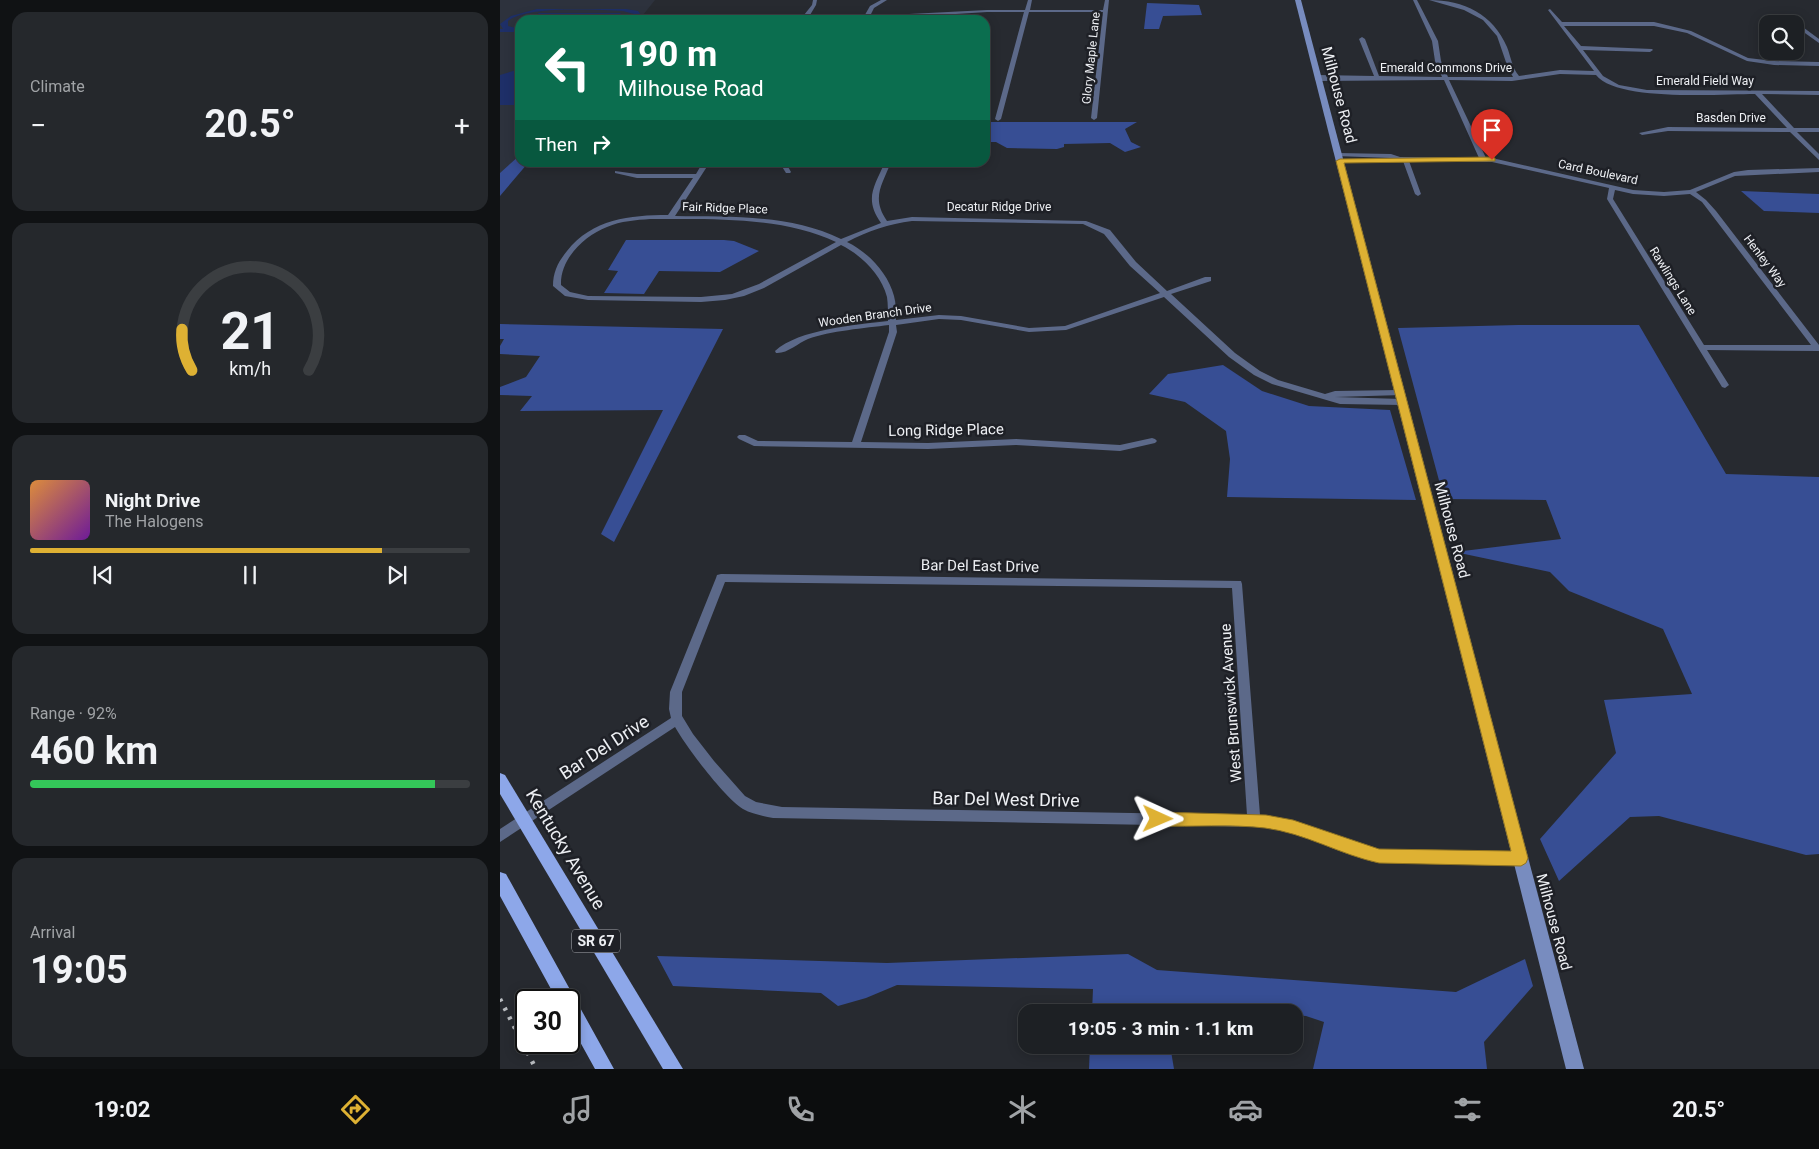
<!DOCTYPE html>
<html lang="en">
<head>
<meta charset="utf-8">
<style>
  :root { --surface:#1d2024; --page:#25282c; --text:#f1f3f6; --muted:#a0a3a6; --line:#3b3e41; --accent:#deb133 }
  body { margin:0; font-family:Roboto,sans-serif; background:var(--page); color:var(--text); height:100vh; display:flex; flex-direction:column; font-size:19px; white-space:nowrap }
  * { box-sizing:border-box; margin:0 }
  p { font-size:16px; color:var(--muted) }
  .icon { flex:none; width:28px; height:28px; fill:none; stroke:currentColor; stroke-width:2; stroke-linecap:round; stroke-linejoin:round }
  .map { position:relative; flex:1; overflow:hidden }
  .sheet { display:flex; flex-direction:column; gap:12px; padding:12px; background:#101214; width:500px }
  .sheet>* { flex:none }
  .hud { position:absolute; left:15px; top:15px; width:475px; height:152px; border-radius:15px; box-shadow:0 2px 12px #0003,0 0 0 1px var(--line); background:#0b6e4f; color:#fff; overflow:hidden }
  .buttons { position:absolute; left:1259px; top:15px; display:grid; gap:10px }
  .buttons a { display:grid; place-items:center; width:45px; height:45px; border-radius:10px; background:var(--surface); box-shadow:0 2px 12px #0003,0 0 0 1px var(--line); font-size:25px }
  .speed { position:absolute; left:15px; top:989px; display:flex; gap:10px; font-size:25px; font-weight:700; text-align:center }
  .speed>* { display:grid; place-content:center; width:65px; height:65px; border-radius:50%; background:var(--surface); box-shadow:0 2px 12px #0003,0 0 0 1px var(--line); line-height:1 }
  .speed .limit { border:2px solid #111; border-radius:8px; background:#fff; color:#111 }
  .pin { position:absolute; display:grid; place-items:center; width:42px; height:42px; color:#fff; margin:-51px -21px; border-radius:50% 50% 50% 0; rotate:-45deg; box-shadow:0 0 5px #0007 }
  .pin .icon { rotate:45deg }
  .me { position:absolute; width:55px; margin:-28px; rotate:91deg; stroke-linejoin:round; filter:drop-shadow(0 0 4px #0008) }
  .turn { display:flex; align-items:center; gap:18px; height:105px; padding:0 20px; font-size:22px }
  .turn .icon { width:65px; height:65px; stroke-width:2.5 }
  .turn b { display:block; font-size:35px; line-height:42px }
  .then { display:flex; align-items:center; height:48px; padding:0 20px; background:#0003; gap:10px; font-size:19px }
  .big { font-size:38px; font-weight:700; line-height:1.1 }
  .sheet .widget { flex:1; display:flex; flex-direction:column; justify-content:center; gap:8px; min-width:0; padding:0 18px; border-radius:15px; background:var(--page) }
  .sheet .dial { align-items:center; gap:0 }
  .dial svg { height:130px; overflow:visible; fill:none; stroke:var(--line); stroke-width:7; stroke-linecap:round; text-anchor:middle }
  .dial text { fill:var(--text); stroke:none }
  .song { display:flex; align-items:center; gap:15px }
  .cover { width:60px; height:60px; border-radius:8px; background:linear-gradient(135deg,hsl(30 70% 55%),hsl(280 70% 35%)) }
  .played { height:5px; border-radius:2px; background:linear-gradient(90deg,var(--accent) 80%,var(--line) 80%) }
  .keys { display:flex; justify-content:space-around; direction:ltr }
  .heat { display:flex; justify-content:space-between; align-items:center; font-size:28px; direction:ltr }
  .charge { height:8px; border-radius:4px; background:linear-gradient(90deg,#34c759 92%,var(--line) 0) }
  .trip { position:absolute; left:518px; top:1004px; width:285px; height:50px; border-radius:15px; background:var(--surface); box-shadow:0 2px 12px #0003,0 0 0 1px var(--line); font-weight:700; line-height:50px; text-align:center }
  .tab-bar { display:flex; height:80px; justify-content:space-around; align-items:center; background:#0c0d0e; color:var(--muted) }
  .tab-bar .icon { width:35px; height:35px }
  .tab-bar .active { color:var(--accent) }
  .tab-bar b { font-size:22px; color:var(--text) }
  main { display:flex; flex:1; min-height:0 }
  .map>svg:first-child { display:block }
</style>
</head>
<body>
<main>
<section class="sheet">
<div class="widget"><p>Climate</p>
<div class="heat"><a>−</a><b class="big">20.5°</b><a>+</a></div>
</div>
<div class="widget dial"><svg viewBox="0 0 100 80">
<path d="M14 69A42 42 0 1 1 86 69"/>
<path d="M14 69A42 42 0 0 1 8 44" stroke="#deb133"/>
<text x="50" y="56" font-size="32" font-weight="700">21</text>
<text x="50" y="72" font-size="11">km/h</text>
</svg></div>
<div class="widget">
<div class="song"><i class="cover"></i><div><b>Night Drive</b><p>The Halogens</p></div></div>
<div class="played"></div>
<div class="keys"><svg class="icon" aria-label="previous" viewBox="0 0 24 24"><path d="M18 5L8 12l10 7zM5 5v14"/></svg><svg class="icon" aria-label="pause" viewBox="0 0 24 24"><path d="M8 5v14M16 5v14"/></svg><svg class="icon" aria-label="next" viewBox="0 0 24 24"><path d="M6 5l10 7-10 7zM19 5v14"/></svg></div>
</div>
<div class="widget"><p>Range · 92%</p><b class="big">460 km</b><div class="charge"></div></div>
<div class="widget"><p>Arrival</p><b class="big">19:05</b></div>
</section>
<div class="map">
<svg width="1319" height="1069" viewBox="0 0 1319 1069">
  <rect width="100%" height="100%" fill="#272a30"/>
  <polygon fill="#2d323d" points="0,0 155,0 139,20 20,20 20,162 28,163 0,188"/>
  <g fill="#1e2f68">
    <path d="M37,9H126L138,11L142,16L140,20H133L134,14L123,11C97,10 28,5 8,21V26L20,29V32H0V29H3L0,24L11,16Z"/>
    <polygon points="39,13 121,13 114,20 30,20"/>
    <polygon points="20,69 20,105 0,105 0,75"/>
  </g>
  <g fill="#374e94">
    <polygon points="647,3 699,5 702,15 663,16 659,29 644,29"/>
    <polygon points="485,122 637,122 625,129 631,142 641,147 625,152 610,143 564,144 564,147 557,149 507,148 496,142 485,142"/>
    <polygon points="20,155 20,162 28,163 0,196 0,173"/>
    <polygon points="1241,191 1319,194 1319,213 1264,211"/>
    <polygon points="126,240 224,240 234,241 259,251 220,272 159,271 144,294 104,293 118,271 108,270"/>
    <polygon points="0,324 223,329 114,542 101,534 163,410 20,411 32,396 0,395 0,387 26,377 40,356 0,354 0,346 4,339 0,339"/>
    <polygon points="1018,325 1139,325 1226,474 1319,477 1319,854 1306,855 1159,816 1130,817 1059,881 1040,839 1116,753 1104,700 1192,694 1163,629 1069,591 1050,572 955,552 1061,539 1046,500 944,499 898,328"/>
    <polygon points="723,365 762,391 809,406 890,410 916,500 727,497 730,459 726,431 685,402 649,394 668,374"/>
    <polygon points="628,954 657,970 956,992 1025,959 1033,986 984,1042 987,1069 813,1069 824,1022 806,1016 794,1015 794,1012 699,1009 687,1012 592,1012 593,989 397,985 366,998 338,1006 321,993 173,986 157,956 387,963"/>
    <polygon points="590,1045 670,1045 674,1069 589,1069"/>
  </g>
  <g fill="none" stroke-linecap="round" stroke-linejoin="round">
    <g fill="#5c6989" fill-rule="evenodd">
      <polygon points="313,0 317,0 316,5 307,20 301,20 302,19 219,19 216,17 219,15 304,15 312,5"/>
      <polygon points="381,0 387,0 374,8 370,16 487,10 525,10 528,0 532,0 530,10 603,10 605,0 609,0 597,118 594,120 591,118 603,12 529,12 501,119 498,121 495,119 524,12 487,12 362,20 370,6"/>
      <path d="M913,0H917L938,41L941,61L948,77H1013L1008,68L997,36L983,20L964,10L929,0C964,0 993,14 1007,47C1011,57 1012,68 1019,76L1060,70L1094,71L1048,10L1050,9L1062,22H1154L1191,31L1248,58L1274,61L1319,62V66L1274,65L1247,61L1187,33L1154,26H1064L1081,46L1152,49L1153,50L1150,52L1083,50L1103,76L1119,85L1147,90L1319,91V95L1262,94L1294,128H1319V132H1297L1319,154V160L1290,132L1168,131L1142,135L1139,133L1168,127L1287,128L1255,94C1221,94 1117,102 1096,75L1060,74L1012,81L949,80L986,158H992L1133,190L1164,192L1190,190L1234,172L1248,170L1319,168V172L1235,176L1196,192L1206,200L1216,211L1319,345V351L1207,350L1229,385L1225,388L1222,387L1107,199L1109,188L992,162L909,161L921,194L918,196L915,194L903,161L890,158L836,156V154L838,153L891,154L900,157L979,158L944,80L818,81L815,79L816,76L818,75L874,76L859,39L862,37L865,39L879,76L942,77L935,61L932,41ZM1115,190L1133,194L1164,196L1190,194L1202,202L1311,345H1204L1113,199Z"/>
      <polygon points="1296,22 1319,39 1319,43 1295,26 1294,24"/>
      <path d="M203,162H210L175,216C230,217 290,214 341,239L381,223C364,199 374,187 385,162H391C382,185 371,198 387,221L412,217L586,221L610,230L636,262L667,291L705,277H711V281L671,294L735,353L760,371L778,380L825,394L835,391L899,390L902,391L903,393L902,395L835,397L902,399L906,402L902,405L840,404L772,384L754,375L729,357L664,297L566,330L529,332L461,320L439,319L396,325L397,332L361,442L428,443L516,439L620,445L652,438L655,439L657,441L655,443L620,451L516,445L428,449L254,446L239,439L237,437L239,435H245L258,441L352,442L389,332V325C365,328 330,331 308,339C298,343 287,354 276,353L275,351C299,329 356,325 388,321C388,313 388,304 387,297C381,274 361,255 341,245L264,288L244,296L225,300L201,302L88,300L65,296L53,286C53,272 58,262 67,251C92,219 130,215 168,215L193,178H137L115,173V171L137,174H196ZM150,219C208,219 282,216 336,242L259,284L232,294L201,297L88,296L70,292L61,285C60,259 84,236 107,227C121,221 136,220 150,219ZM412,221L583,224L604,234L630,266L660,293L565,326L529,328L461,316L439,315L396,320C396,312 396,303 394,296C388,273 368,252 347,242C368,231 389,224 412,221Z"/>
      <polygon points="282,162 289,162 287,165 291,172 290,173 286,173 281,165"/>
      <path d="M221,574L741,581L742,584L760,815L793,821L876,849L1021,852L1026,853L1028,858L1026,863L1021,864L876,861L793,833L766,827L273,818C263,816 252,814 243,809C224,797 187,748 175,727L0,842V829L171,718L169,709L170,692L216,578L217,575ZM225,582L732,588L747,815L282,807L256,802L245,796L214,761L193,734L182,716V692Z"/>
    </g>
    <polygon fill="#788cbf" fill-rule="evenodd" points="795,0 801,0 1084,1069 1066,1069"/>
    <g fill="#8da7e9" fill-rule="evenodd">
      <polygon points="0,773 5,775 183,1069 163,1069 0,794"/>
      <polygon points="0,872 6,874 114,1069 95,1069 69,1022 69,1000 57,1000 0,896"/>
    </g>
    <polyline stroke="#b9bcc0" stroke-width="4.5" stroke-dasharray="3 7" stroke-linecap="butt" points="0,999 36,1069"/>
  </g>
  <path fill="#deb133" stroke="#907321" d="M992,157L995,158V161L844,163L1028,858L1026,863L1021,866L879,863C841,855 805,833 765,828C730,824 693,827 658,826L653,824L651,819L653,814L658,812L766,815L793,820L879,849L1011,851L836,161L840,159Z"/>
  <g text-anchor="middle" dominant-baseline="central" stroke-width="5" stroke-linejoin="round" paint-order="stroke">
    <g font-size="12" fill="#edeff3" stroke="#1e2026">
      <text transform="translate(591 58) rotate(-84)">Glory Maple Lane</text>
      <text x="946" y="68">Emerald Commons Drive</text>
      <text x="1205" y="81">Emerald Field Way</text>
      <text x="1231" y="118">Basden Drive</text>
      <text transform="translate(1098 172) rotate(12)">Card Boulevard</text>
      <text x="499" y="207">Decatur Ridge Drive</text>
      <text transform="translate(225 208) rotate(2)">Fair Ridge Place</text>
      <text transform="translate(1265 261) rotate(53)">Henley Way</text>
      <text transform="translate(1173 281) rotate(58)">Rawlings Lane</text>
      <text transform="translate(375 315) rotate(-8)">Wooden Branch Drive</text>
    </g>
    <rect fill="#1e2026" stroke="#afb1b6" stroke-width="1" x="72" y="929.5" width="48" height="23" rx="4"/>
    <g font-size="14" font-weight="bold" fill="#edeff3">
      <text x="96" y="941">SR 67</text>
    </g>
    <g font-size="15" fill="#edeff3" stroke="#1e2026">
      <text transform="translate(839 95) rotate(75)">Milhouse Road</text>
      <text transform="translate(446 430) rotate(-1)">Long Ridge Place</text>
      <text transform="translate(952 530) rotate(75)">Milhouse Road</text>
      <text transform="translate(480 566) rotate(1)">Bar Del East Drive</text>
      <text transform="translate(731 703) rotate(-94)">West Brunswick Avenue</text>
      <text transform="translate(1054 922) rotate(75)">Milhouse Road</text>
    </g>
    <g font-size="18" fill="#edeff3" stroke="#1e2026">
      <text transform="translate(104 747) rotate(-33)">Bar Del Drive</text>
      <text transform="translate(506 799) rotate(1)">Bar Del West Drive</text>
      <text transform="translate(66 849) rotate(59)">Kentucky Avenue</text>
    </g>
  </g>
</svg>
<div class="buttons">
<a><svg class="icon" aria-label="search" viewBox="0 0 24 24"><circle cx="10" cy="10" r="6"/><path d="M15 15l6 6"/></svg></a>
</div>
<div class="speed"><div class="limit">30</div></div>
<div class="pin" style="left:992px;top:160px;background:#d93025"><svg class="icon" aria-label="arrive" viewBox="0 0 24 24"><path d="M6 21V4h12l-3 4 3 4H6"/></svg></div>
<svg class="me" style="left:658px;top:819px" viewBox="-20 -20 40 40"><path d="M0-17L14 15 0 8-14 15z" fill="#deb133" stroke="#fff" stroke-width="4"/></svg>
<div class="trip">19:05 · 3 min · 1.1 km</div>
<div class="hud">
<div class="turn"><svg class="icon" aria-label="left" viewBox="0 0 24 24"><path d="M17 20v-9H6M10 6l-5 5 5 5"/></svg><div><b>190 m</b>Milhouse Road</div></div>
<div class="then">Then<svg class="icon" aria-label="right" viewBox="0 0 24 24"><path d="M7 20v-9h11M14 6l5 5-5 5"/></svg></div>
</div>
</div>
</main>
<nav class="tab-bar">
<b>19:02</b>
<svg class="icon active" aria-label="directions" viewBox="0 0 24 24"><path d="M12 3l9 9-9 9-9-9zM9 14v-3h6M13 9l2 2-2 2"/></svg>
<svg class="icon" aria-label="music" viewBox="0 0 24 24"><path d="M9 18V5l10-2v13"/><circle cx="6" cy="18" r="3"/><circle cx="16" cy="16" r="3"/></svg>
<svg class="icon" aria-label="phone" viewBox="0 0 24 24"><path d="M5 4h4l2 5-3 2q2 4 5 5l2-3 5 2v4C11 20 4 13 5 4z"/></svg>
<svg class="icon" aria-label="climate" viewBox="0 0 24 24"><path d="M12 3v18M4 7l16 10M4 17L20 7"/></svg>
<svg class="icon" aria-label="car" viewBox="0 0 24 24"><path d="M5 17H2v-5l4-1 3-4h7l3 4 3 1v5h-3M9 17h6M6 11h13"/><circle cx="7" cy="17" r="2"/><circle cx="17" cy="17" r="2"/></svg>
<svg class="icon" aria-label="filters" viewBox="0 0 24 24"><path d="M4 7h16M4 17h16"/><circle cx="9" cy="7" r="2"/><circle cx="15" cy="17" r="2"/></svg>
<b>20.5°</b>
</nav>
</body>
</html>
